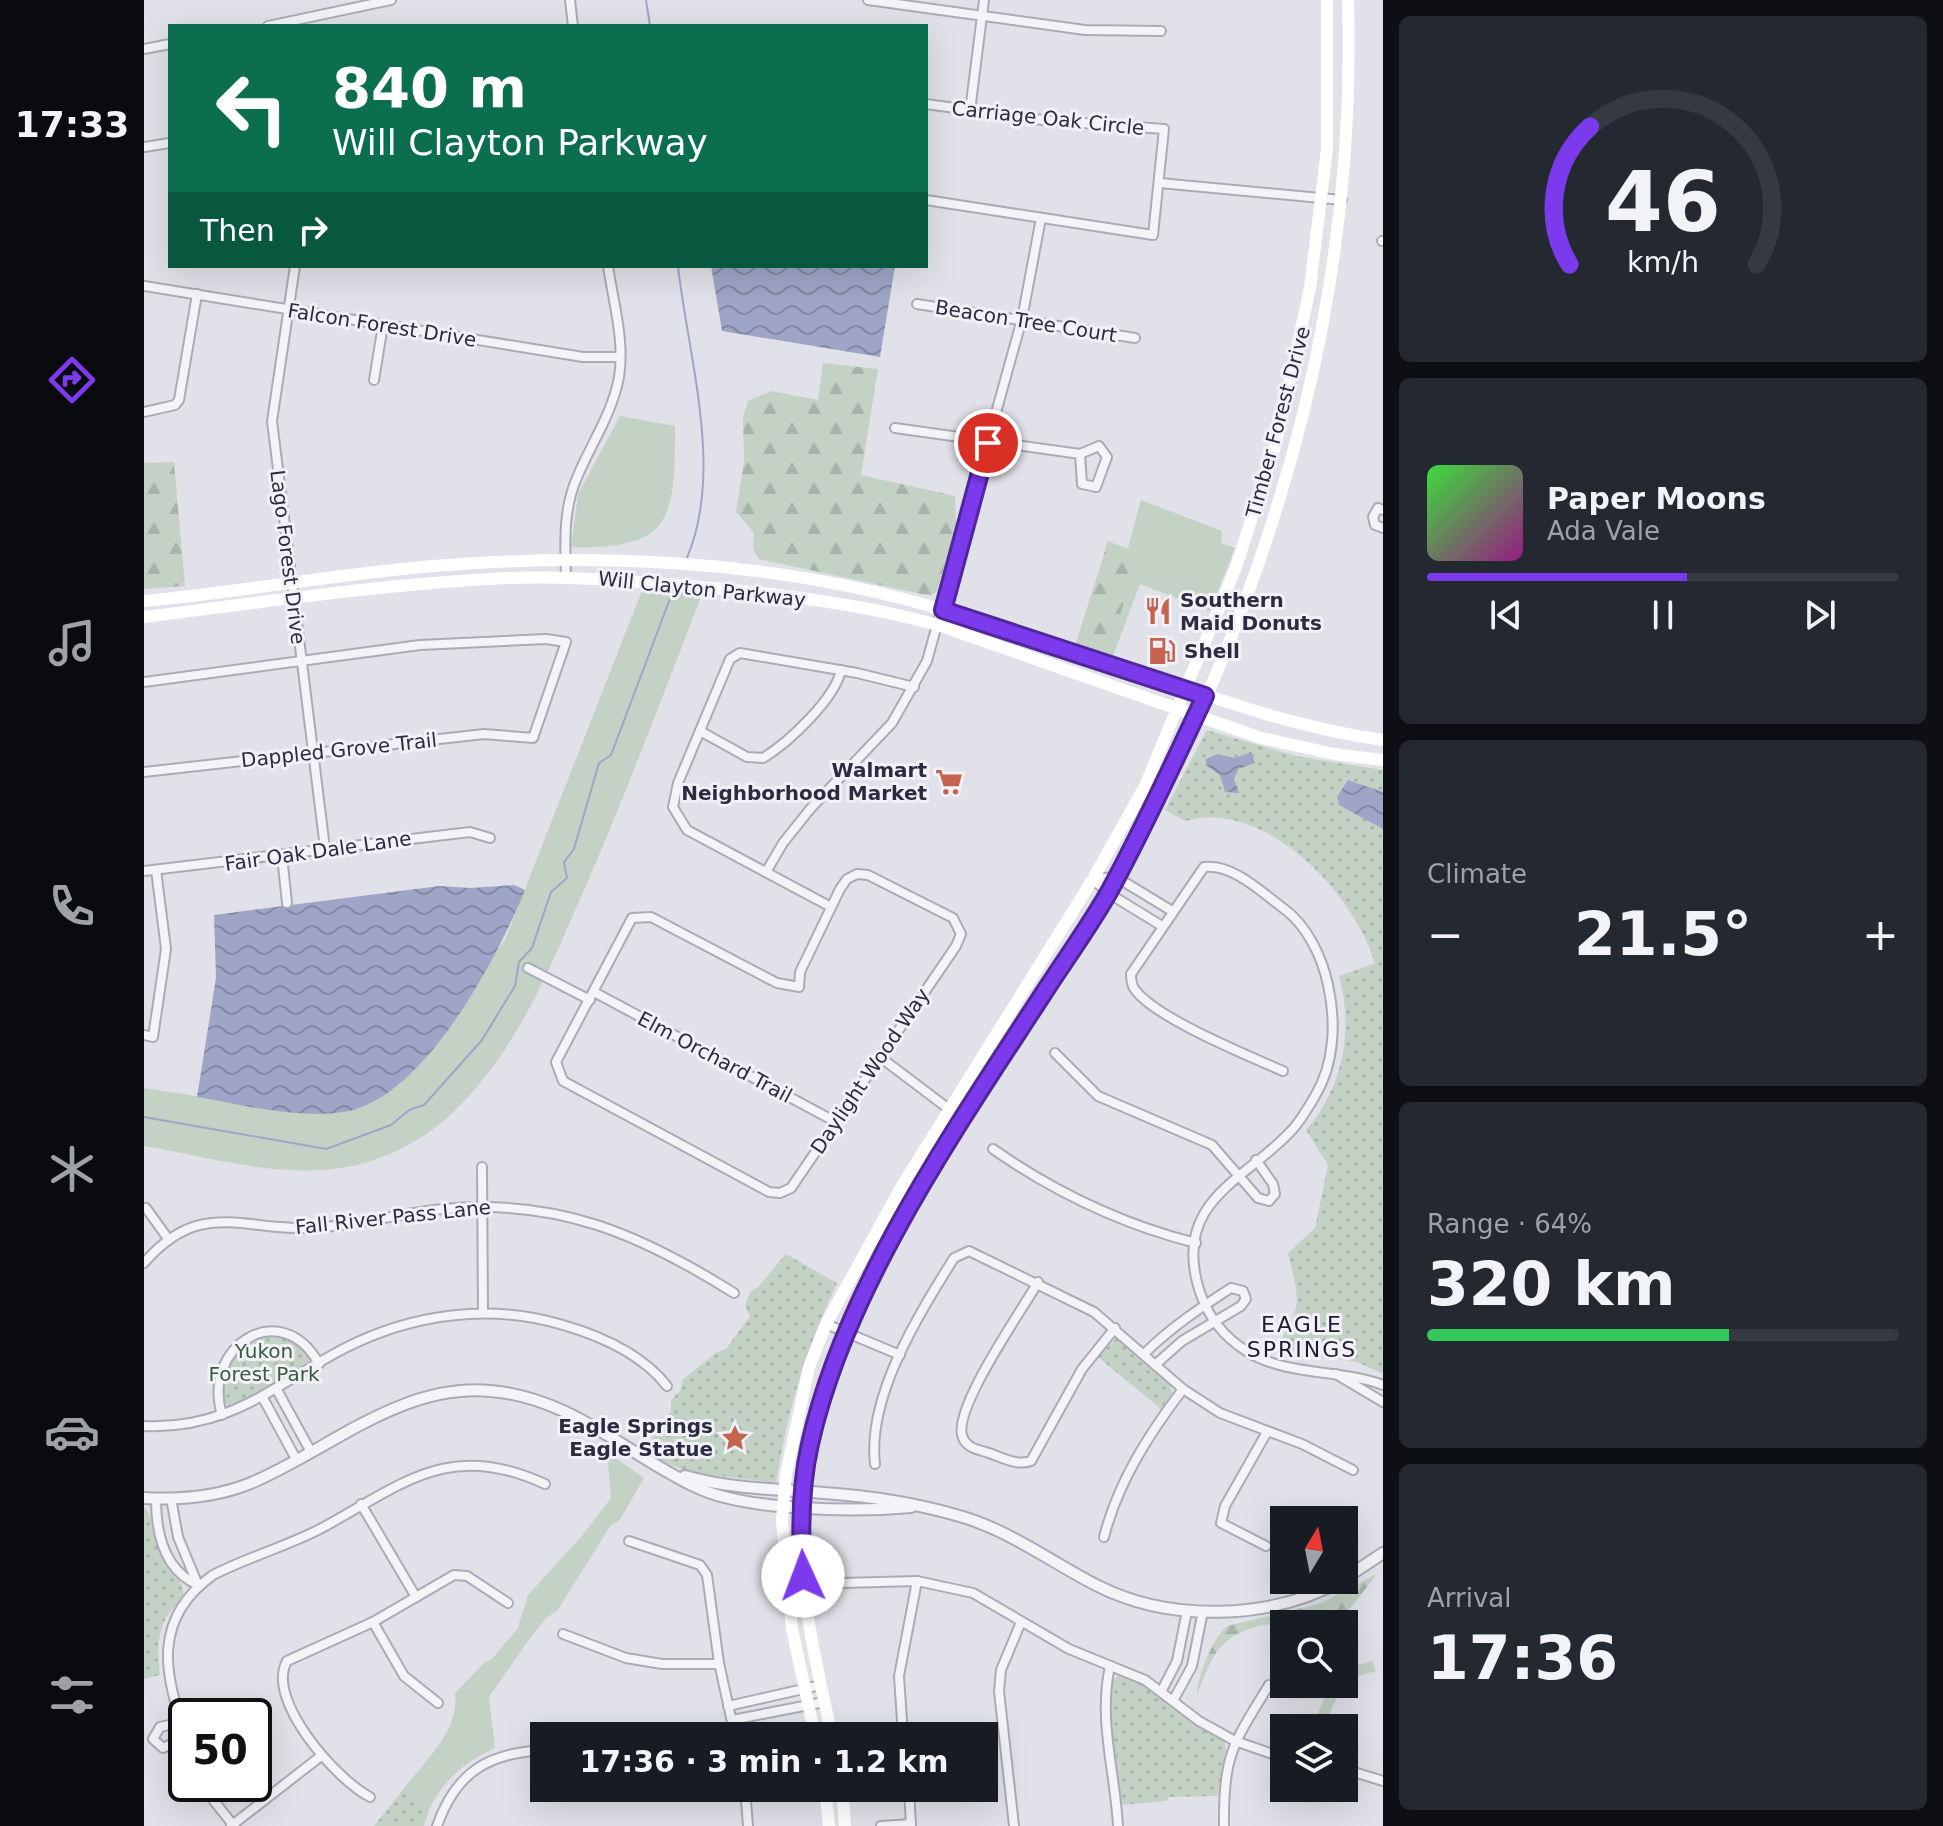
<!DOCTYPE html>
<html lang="en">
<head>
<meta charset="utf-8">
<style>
  :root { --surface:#171b24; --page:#242831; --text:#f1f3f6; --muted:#9ea1a6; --line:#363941; --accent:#7c3aed }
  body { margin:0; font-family:"DejaVu Sans",sans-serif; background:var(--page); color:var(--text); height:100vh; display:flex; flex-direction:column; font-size:30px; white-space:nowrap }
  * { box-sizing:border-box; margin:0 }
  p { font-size:26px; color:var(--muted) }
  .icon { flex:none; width:44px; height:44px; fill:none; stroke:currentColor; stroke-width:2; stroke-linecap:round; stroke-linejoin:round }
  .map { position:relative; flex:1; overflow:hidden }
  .drawer { display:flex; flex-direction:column; gap:16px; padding:16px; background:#0d0f14; width:560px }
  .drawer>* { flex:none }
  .top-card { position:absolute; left:24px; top:24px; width:760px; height:244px; border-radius:0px; box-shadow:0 8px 32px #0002; background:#0b6e4f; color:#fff; overflow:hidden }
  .needle { width:52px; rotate:10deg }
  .tools { position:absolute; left:1126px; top:1506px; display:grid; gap:16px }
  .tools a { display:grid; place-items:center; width:88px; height:88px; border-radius:0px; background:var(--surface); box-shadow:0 8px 32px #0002; font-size:40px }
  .speed { position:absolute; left:24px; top:1698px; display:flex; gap:16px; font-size:40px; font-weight:700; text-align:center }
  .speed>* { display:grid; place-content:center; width:104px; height:104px; border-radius:50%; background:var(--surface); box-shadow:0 8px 32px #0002; line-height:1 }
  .speed .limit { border:4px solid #111; border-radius:12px; background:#fff; color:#111 }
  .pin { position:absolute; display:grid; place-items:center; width:68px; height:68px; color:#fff; margin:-34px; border:4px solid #fff; border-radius:50%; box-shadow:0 2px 8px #0007 }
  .me { position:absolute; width:88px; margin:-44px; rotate:358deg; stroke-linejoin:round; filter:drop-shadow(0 0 6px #0008) }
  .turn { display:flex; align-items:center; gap:28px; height:168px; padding:0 32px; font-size:36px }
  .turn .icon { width:104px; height:104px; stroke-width:2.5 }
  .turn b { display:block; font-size:56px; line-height:68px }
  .then { display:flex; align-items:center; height:76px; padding:0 32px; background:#0003; gap:16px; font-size:30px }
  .big { font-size:60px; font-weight:800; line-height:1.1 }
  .drawer .widget { flex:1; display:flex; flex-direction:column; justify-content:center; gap:12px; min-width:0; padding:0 28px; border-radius:12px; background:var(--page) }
  .drawer .dial { align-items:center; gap:0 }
  .dial svg { height:208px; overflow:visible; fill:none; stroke:var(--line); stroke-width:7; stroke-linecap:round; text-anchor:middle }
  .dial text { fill:var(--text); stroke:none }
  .song { display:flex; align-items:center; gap:24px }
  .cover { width:96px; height:96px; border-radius:12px; background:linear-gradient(135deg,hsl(120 70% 55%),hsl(310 70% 35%)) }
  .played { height:8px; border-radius:4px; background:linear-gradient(90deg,var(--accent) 55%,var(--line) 55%) }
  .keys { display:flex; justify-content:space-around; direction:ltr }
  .heat { display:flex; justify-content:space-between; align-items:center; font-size:44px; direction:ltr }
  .charge { height:12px; border-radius:6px; background:linear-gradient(90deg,#34c759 64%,var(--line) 0) }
  .trip { position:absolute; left:386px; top:1722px; width:468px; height:80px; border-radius:0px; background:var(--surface); box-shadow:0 8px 32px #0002; font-weight:800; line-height:80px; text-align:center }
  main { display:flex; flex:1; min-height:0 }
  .dock { display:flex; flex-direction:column; width:144px; justify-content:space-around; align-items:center; background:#090b0e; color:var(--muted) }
  .dock .icon { width:56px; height:56px }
  .dock .selected { color:var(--accent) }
  .dock b { font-size:36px; color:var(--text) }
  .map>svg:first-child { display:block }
</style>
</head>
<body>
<main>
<nav class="dock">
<b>17:33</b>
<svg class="icon selected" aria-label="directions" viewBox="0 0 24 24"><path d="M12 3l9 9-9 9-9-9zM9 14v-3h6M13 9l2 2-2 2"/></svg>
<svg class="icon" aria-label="music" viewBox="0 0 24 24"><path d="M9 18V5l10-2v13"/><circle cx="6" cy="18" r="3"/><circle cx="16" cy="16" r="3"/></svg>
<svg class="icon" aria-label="phone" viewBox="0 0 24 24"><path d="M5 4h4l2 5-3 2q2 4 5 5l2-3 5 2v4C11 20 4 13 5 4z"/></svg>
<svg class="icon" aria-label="climate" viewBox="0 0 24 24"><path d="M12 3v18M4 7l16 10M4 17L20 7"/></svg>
<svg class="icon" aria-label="car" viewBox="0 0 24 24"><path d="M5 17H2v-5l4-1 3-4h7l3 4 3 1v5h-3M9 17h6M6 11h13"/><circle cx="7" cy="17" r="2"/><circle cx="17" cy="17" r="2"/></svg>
<svg class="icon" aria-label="filters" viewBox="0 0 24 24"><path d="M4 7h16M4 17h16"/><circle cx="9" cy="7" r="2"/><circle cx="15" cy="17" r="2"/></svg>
</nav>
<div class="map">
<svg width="1239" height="1826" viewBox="0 0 1239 1826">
  <defs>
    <pattern id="forest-firs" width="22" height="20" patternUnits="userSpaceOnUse" patternTransform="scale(2)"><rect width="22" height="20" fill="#c3d2c4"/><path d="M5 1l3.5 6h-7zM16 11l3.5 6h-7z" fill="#a8b4a9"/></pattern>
    <pattern id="park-dots" width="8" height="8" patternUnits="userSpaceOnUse" patternTransform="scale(2)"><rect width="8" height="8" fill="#c3d2c4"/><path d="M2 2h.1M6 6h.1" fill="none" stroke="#a8b4a9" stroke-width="1.8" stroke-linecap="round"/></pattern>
    <pattern id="water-waves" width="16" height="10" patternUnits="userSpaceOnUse" patternTransform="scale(2)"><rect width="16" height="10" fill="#9fa5c7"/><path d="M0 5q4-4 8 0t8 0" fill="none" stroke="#8287a3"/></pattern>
  </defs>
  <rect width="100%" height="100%" fill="#e1e2e9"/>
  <g fill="#c3d2c4">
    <path d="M476,416L531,426C531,518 529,550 427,547L434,494Z"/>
    <polygon points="997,500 1078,531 1077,543 1091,548 1066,611 996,584 969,656 959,653 980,588 984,548"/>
    <path d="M499,588L559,592C518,697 479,803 433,906C400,982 367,1059 305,1116C277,1142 240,1160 203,1167C137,1179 65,1157 0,1146V1088L163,1113L201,1112L234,1099L361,940Z"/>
    <path d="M447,1441L500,1478L475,1521L467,1525L413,1611L402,1618L384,1641L345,1697L351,1748C321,1762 302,1778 286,1807L257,1792C279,1763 316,1731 311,1693L341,1662L347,1660L375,1627C375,1615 383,1609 383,1596L437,1537L467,1498L464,1463Z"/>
    <polygon points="1228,1661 1232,1671 1200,1680 1200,1669"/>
    <polygon points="1186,1684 1198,1684 1180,1728 1168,1728"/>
  </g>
  <g fill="url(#forest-firs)">
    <polygon points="679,363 734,369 717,475 811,496 812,526 793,591 787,596 615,559 609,549 610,533 592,512 600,461 599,417 604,401 627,391 674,400"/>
    <polygon points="30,462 41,586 0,589 0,463"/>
    <polygon points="964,541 987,550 988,580 963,652 959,653 932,643"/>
    <path d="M1233,1574L1194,1624C1154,1624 1104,1615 1075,1649C1065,1661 1060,1680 1053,1694C1052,1679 1071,1634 1083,1626L1175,1604Z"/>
  </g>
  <g fill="url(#park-dots)">
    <path d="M1063,730L1152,756L1239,770V1374L1213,1362L1132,1349C1159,1304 1156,1303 1144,1253L1171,1228L1184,1165L1162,1130C1199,1088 1210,1030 1195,976L1231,963C1210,893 1121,798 1041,821L1021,810Z"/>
    <path d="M642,1254L693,1283C660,1355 645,1405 632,1483L544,1472L498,1453L527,1411V1400L537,1390L538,1380L573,1352L582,1349L606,1316L601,1306L606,1292L614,1287Z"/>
    <path d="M122,1337C139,1337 162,1342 165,1361L90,1407L83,1405C61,1379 97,1344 122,1337Z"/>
    <polygon points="972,1338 977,1339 1026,1385 1028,1393 1017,1409 954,1357"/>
    <path d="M0,1508C11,1515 13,1544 20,1558C24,1568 42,1583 39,1595C37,1602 28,1609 24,1615C12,1632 14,1656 16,1675L0,1679Z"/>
    <polygon points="976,1675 1007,1689 1080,1740 1082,1748 1074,1796 1026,1797 1022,1801 978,1805 965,1720 967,1681"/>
    <polygon points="257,1792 286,1807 280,1826 230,1826"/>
  </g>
  <g fill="url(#water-waves)">
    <polygon points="567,266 751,266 736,357 578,331"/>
    <polygon points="1107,752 1111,763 1094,769 1090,779 1095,793 1081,792 1076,775 1062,765 1062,759 1073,754 1091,758"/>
    <polygon points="1204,780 1239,792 1239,829 1195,805 1193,797"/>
    <path d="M370,885L381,890C354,957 279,1100 200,1112C152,1119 100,1105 53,1097L72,978L70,915L295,886L327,888Z"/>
  </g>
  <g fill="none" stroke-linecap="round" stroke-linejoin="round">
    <g stroke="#9fa5c7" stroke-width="2">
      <polyline points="502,0 506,26"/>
      <path d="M534,266C544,358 581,472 542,560"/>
      <polyline points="0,1117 182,1149 247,1125 265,1110 280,1105 338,1040 371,986 375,962 388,948 407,892 423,878 420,862 430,849 455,763 467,755 530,588"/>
    </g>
    <g stroke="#aaabb6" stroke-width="12">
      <g id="minor">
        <polyline points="426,0 429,26"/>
        <polyline points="724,0 941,30 1017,31"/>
        <polyline points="124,26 247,0"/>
        <polyline points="0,49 26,44"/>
        <polyline points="782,104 899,120 1020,129 1009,235 782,200"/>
        <polyline points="826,111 840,0"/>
        <polyline points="0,147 26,143"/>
        <polyline points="1016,183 1198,200"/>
        <polyline points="1238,241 1239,241"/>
        <polyline points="151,266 128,421 181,848"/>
        <polyline points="0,286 439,357 476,357"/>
        <polyline points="773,304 991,338"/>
        <polyline points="230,380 239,325"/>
        <polyline points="0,412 31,405 35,400 53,294"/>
        <polyline points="751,428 936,454 955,446 963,457 952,487 938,484 936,454"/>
        <polyline points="1239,510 1234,508 1229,517 1231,525 1239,528"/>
        <path d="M422,578C421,545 419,511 432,480C446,445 468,415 475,377C481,341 469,301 464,266"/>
        <polyline points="0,682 276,645 402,639 422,642 389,738 340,734 0,772"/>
        <path d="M556,731L603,757L619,758C644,743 691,699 697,670"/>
        <polyline points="138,856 143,903"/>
        <polyline points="0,871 326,832 346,838"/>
        <polyline points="622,872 639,843 667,808 748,723 783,661 878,319 897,218"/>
        <polygon points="713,874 724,875 809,918 817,934 812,946 647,1188 636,1193 625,1192 419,1081 412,1062 488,918 507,917 633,983 655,987 656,972 696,889 703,879"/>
        <polyline points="949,879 972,877 1028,911"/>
        <polyline points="949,879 964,893 1018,926"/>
        <polyline points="687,907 543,830 529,807 534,783 586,659 596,653 713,673 770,687"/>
        <polyline points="384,968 446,1000"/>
        <polyline points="450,992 692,1122"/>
        <polyline points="0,1035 9,1037 22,949 12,870"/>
        <polyline points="911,1053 954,1096 1068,1145 1114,1198 1125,1201 1131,1194 1129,1184 1112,1160"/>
        <polyline points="736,1057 818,1119"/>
        <path d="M1139,1071C1105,1056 1014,1019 992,991C988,987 987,979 987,974L1060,867C1090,864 1117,892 1139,908C1163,925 1178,957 1184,985C1192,1021 1191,1063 1171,1096C1164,1108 1156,1122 1147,1131C1102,1180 1030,1200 1054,1286C1062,1314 1079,1337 1104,1352C1143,1376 1196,1369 1239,1385"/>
        <path d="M849,1149C912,1193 977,1224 1052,1243"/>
        <polyline points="338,1167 339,1313"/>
        <polyline points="2,1208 25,1240"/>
        <path d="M0,1263C56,1198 99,1231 168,1228C212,1226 255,1213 300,1209C413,1198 496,1234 590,1293"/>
        <path d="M894,1282C879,1309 806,1412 819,1438C823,1448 835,1450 845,1453C859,1458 873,1466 887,1461L938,1369L971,1328"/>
        <polyline points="682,1324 756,1355"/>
        <path d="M1000,1354C1026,1328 1056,1308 1087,1288L1099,1291L1102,1299L1097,1306L1038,1341L1011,1365"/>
        <polyline points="1192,1374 1239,1402"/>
        <polyline points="133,1390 167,1452"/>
        <polyline points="119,1398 152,1459"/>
        <path d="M78,1415C57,1345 138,1296 175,1364"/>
        <path d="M0,1426C85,1430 130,1385 201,1348C268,1314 346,1303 419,1325C457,1336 498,1354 523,1386"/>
        <path d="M731,1464C723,1396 775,1314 810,1258L825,1251L950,1312L1039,1389L1076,1413L1158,1444L1209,1470"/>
        <polyline points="27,1498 34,1537 54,1585"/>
        <path d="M12,1499C12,1534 20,1570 54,1585"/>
        <polyline points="217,1504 272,1597"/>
        <path d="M960,1537C974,1482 1005,1434 1039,1389"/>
        <polyline points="485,1541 556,1565 563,1575 575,1663 591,1736"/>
        <polyline points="1122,1546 1077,1523 1081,1506 1123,1432"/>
        <polyline points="698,1583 773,1581 829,1593 925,1649 1001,1680 1055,1721 1091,1741 1140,1758"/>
        <polyline points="229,1622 260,1676 294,1703"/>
        <polyline points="419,1634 482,1658 518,1664 575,1664"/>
        <path d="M966,1666C954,1720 971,1771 974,1826"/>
        <polyline points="1018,1690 1033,1661 1043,1611"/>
        <polyline points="1030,1699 1048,1666 1059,1611"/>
        <polyline points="584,1706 677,1685"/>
        <polyline points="588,1720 680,1702"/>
        <polyline points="38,1722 16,1727 9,1739 19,1748 42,1737"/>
        <path d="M42,1733C18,1673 10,1617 69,1575C104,1557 141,1547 176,1529C258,1485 304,1439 401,1484"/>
        <polyline points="759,1736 755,1676 773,1581"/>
        <polyline points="1200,1769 1239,1781"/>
        <polyline points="63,1784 70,1801 90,1826"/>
        <polyline points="601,1788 604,1826"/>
        <polyline points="765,1788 767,1826"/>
        <path d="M226,1797C193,1780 121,1700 143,1661L229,1622L310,1575L323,1576L364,1603"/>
        <polyline points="87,1826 177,1756"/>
        <path d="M293,1826C312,1772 344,1753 400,1750"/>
        <polyline points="737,1826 767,1824"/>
        <polyline points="870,1826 855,1691 857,1670 877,1622"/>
        <path d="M1080,1826C1079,1755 1089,1744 1125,1685"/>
      </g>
    </g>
    <g stroke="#aaabb6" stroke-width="14">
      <g id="tertiary">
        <path d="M541,1476C586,1489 634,1489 680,1493C723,1496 770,1503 812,1515C864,1529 905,1561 952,1585C1026,1623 1127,1620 1199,1580"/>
        <path d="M0,1498C36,1500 73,1497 107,1483C185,1450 257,1383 346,1391C427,1397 482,1454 552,1487C601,1511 712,1512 767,1507"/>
        <polyline points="1200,1579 1239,1553"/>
      </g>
    </g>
    <use href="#minor" stroke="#f4f4f8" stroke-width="8"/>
    <use href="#tertiary" stroke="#f4f4f8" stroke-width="10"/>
    <g stroke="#fff" stroke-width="12">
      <path d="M0,601C97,592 193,574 290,566C436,554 584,559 727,591C818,612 906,643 994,672C1076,700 1153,728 1239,740"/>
      <path d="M0,617C120,602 241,584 362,578C416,576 471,580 525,584C616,592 706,601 794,625L1117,738L1190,754L1239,760"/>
      <polyline points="671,1736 648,1629 638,1520 642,1474 665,1367 682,1324 758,1186 949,879 1001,786 1092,567 1132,443 1166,288 1183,149 1183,0"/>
      <path d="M688,1736C670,1656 652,1579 658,1496C664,1416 696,1346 731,1275C815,1108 935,961 1018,793C1141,543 1213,280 1204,0"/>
      <polyline points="681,1788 685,1826"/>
      <polyline points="698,1788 701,1826"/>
    </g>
  </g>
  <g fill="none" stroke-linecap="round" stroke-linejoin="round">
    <g stroke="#51269a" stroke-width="20">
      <path id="route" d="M659,1576C656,1533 656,1487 666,1444C701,1287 812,1128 899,994C921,960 945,927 965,892C1000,828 1030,762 1061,696L799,610L844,443"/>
    </g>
    <use href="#route" stroke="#7c3aed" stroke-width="14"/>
  </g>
  <defs>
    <g id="restaurant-bare" transform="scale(2.16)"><path d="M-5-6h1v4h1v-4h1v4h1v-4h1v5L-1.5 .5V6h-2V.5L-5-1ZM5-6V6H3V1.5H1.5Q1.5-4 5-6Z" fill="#c6634f" stroke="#f1f1f7" stroke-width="2.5" paint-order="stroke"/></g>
    <g id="fuel-bare" transform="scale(2.16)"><path d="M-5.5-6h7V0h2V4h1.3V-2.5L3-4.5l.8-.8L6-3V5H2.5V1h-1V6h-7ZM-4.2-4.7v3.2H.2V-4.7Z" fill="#c6634f" stroke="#f1f1f7" stroke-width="2.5" paint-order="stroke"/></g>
    <g id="supermarket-bare" transform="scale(2.16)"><path d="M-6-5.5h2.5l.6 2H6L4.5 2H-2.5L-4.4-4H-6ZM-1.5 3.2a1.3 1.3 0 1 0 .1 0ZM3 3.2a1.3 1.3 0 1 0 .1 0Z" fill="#c6634f" stroke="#f1f1f7" stroke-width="2.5" paint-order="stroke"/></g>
    <g id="sight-bare" transform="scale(2.16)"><path d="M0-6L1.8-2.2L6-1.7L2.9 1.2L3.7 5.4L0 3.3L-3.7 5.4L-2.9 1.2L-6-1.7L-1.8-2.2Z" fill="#c6634f" stroke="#f1f1f7" stroke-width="2.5" paint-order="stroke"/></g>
  </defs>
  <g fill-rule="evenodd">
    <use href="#restaurant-bare" x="1014" y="611"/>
    <use href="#fuel-bare" x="1018" y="651"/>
    <use href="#supermarket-bare" x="805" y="782"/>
    <use href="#sight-bare" x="591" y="1438"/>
  </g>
  <g text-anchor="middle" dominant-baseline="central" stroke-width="6" stroke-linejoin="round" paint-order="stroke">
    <g font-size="20" fill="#2b2c40" stroke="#f1f1f7">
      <text transform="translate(904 118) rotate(6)">Carriage Oak Circle</text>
      <text transform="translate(882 321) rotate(9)">Beacon Tree Court</text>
      <text transform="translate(238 325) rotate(9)">Falcon Forest Drive</text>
      <text transform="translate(1134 422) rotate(-75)">Timber Forest Drive</text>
      <text transform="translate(144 557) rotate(83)">Lago Forest Drive</text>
      <text transform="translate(558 589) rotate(6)">Will Clayton Parkway</text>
      <text transform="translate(195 750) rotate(-6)">Dappled Grove Trail</text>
      <text transform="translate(174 851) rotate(-8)">Fair Oak Dale Lane</text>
      <text transform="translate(571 1057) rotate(28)">Elm Orchard Trail</text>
      <text transform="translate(726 1071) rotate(-56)">Daylight Wood Way</text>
      <text transform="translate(249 1217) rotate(-6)">Fall River Pass Lane</text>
    </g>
    <g font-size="20" font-weight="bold" fill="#2b2c40" stroke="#f1f1f7" text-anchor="start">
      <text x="1036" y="600">Southern<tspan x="1036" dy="23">Maid Donuts</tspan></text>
      <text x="1040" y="651">Shell</text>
      <text x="783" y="770" text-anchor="end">Walmart<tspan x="783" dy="23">Neighborhood Market</tspan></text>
      <text x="569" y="1426" text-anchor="end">Eagle Springs<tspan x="569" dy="23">Eagle Statue</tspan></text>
    </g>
    <g font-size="20" fill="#395b3d" stroke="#f1f1f7">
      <text x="120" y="1351">Yukon<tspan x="120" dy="23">Forest Park</tspan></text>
    </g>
    <g font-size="22" letter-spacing="2" fill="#1d1d31" stroke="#f1f1f7">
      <text x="1158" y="1324">EAGLE<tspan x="1158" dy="25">SPRINGS</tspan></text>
    </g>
  </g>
</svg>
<div class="tools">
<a><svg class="needle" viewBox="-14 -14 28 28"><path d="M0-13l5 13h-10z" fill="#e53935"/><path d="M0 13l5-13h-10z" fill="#9ea1a6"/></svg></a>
<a><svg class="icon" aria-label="search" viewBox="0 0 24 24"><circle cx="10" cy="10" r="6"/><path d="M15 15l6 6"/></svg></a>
<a><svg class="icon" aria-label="layers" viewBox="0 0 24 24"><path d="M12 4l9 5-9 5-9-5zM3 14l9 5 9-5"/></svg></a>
</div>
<div class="speed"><div class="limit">50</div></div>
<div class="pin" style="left:844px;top:443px;background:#d93025"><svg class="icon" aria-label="arrive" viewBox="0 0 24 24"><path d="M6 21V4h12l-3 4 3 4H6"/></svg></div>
<svg class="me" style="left:659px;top:1576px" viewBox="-20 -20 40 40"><circle r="19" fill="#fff"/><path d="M0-13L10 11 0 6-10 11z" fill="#7c3aed"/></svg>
<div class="trip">17:36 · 3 min · 1.2 km</div>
<div class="top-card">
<div class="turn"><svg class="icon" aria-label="left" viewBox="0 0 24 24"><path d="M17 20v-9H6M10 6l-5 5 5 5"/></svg><div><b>840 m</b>Will Clayton Parkway</div></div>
<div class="then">Then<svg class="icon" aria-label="right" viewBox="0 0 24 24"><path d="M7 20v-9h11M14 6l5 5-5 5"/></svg></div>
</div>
</div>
<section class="drawer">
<div class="widget dial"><svg viewBox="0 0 100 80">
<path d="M14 69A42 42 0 1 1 86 69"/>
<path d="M14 69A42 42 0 0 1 22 16" stroke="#7c3aed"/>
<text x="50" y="56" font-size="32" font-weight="700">46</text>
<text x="50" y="72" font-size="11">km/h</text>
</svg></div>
<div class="widget">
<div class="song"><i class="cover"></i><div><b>Paper Moons</b><p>Ada Vale</p></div></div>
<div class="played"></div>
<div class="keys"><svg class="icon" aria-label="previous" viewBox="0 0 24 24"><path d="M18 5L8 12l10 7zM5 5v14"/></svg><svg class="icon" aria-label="pause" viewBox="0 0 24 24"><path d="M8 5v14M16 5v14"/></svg><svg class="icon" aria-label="next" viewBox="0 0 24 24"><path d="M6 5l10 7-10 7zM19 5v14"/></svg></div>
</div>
<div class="widget"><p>Climate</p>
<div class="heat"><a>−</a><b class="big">21.5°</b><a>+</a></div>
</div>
<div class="widget"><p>Range · 64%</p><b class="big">320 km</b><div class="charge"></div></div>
<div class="widget"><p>Arrival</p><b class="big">17:36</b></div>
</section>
</main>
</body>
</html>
